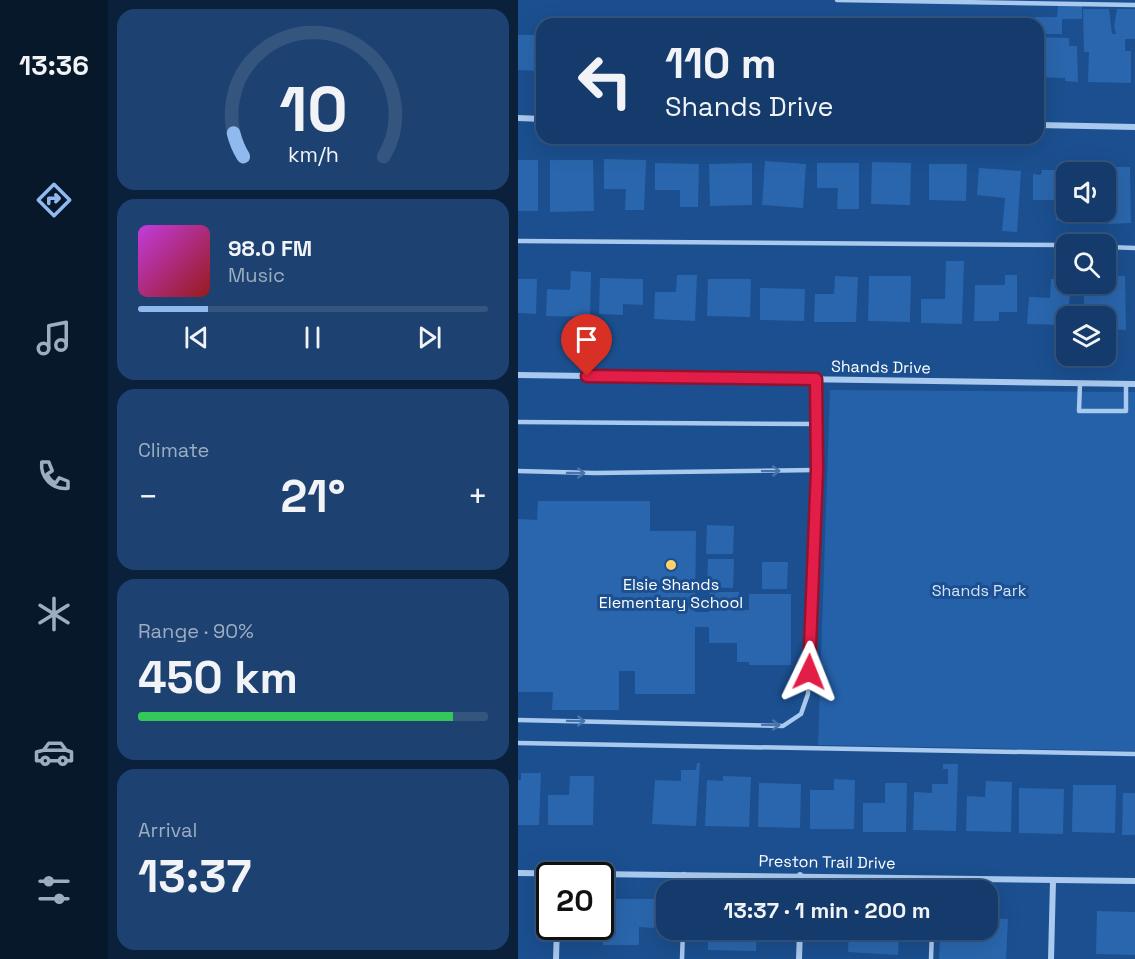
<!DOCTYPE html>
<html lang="en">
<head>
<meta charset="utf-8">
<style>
  :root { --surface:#143b6b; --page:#1d4271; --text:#f1f3f6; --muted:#9dadc1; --line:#33557e; --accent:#90b9f0 }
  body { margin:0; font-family:"Space Grotesk",sans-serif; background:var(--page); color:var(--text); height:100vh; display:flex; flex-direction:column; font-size:22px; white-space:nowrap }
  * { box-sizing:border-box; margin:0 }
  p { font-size:20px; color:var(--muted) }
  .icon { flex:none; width:33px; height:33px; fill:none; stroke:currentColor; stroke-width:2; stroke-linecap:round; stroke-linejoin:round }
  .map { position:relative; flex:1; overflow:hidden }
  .side { display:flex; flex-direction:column; gap:9px; padding:9px; background:#0b203b; width:410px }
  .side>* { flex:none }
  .hud { position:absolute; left:18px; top:18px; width:508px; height:126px; border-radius:18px; box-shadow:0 6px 24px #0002,0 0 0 2px var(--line); background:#143b6b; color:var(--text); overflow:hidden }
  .fabs { position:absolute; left:538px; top:162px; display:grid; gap:12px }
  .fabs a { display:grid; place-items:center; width:60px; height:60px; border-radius:12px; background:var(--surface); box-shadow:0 6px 24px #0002,0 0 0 2px var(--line); font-size:30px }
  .speed { position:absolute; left:18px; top:862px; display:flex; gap:12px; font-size:30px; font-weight:700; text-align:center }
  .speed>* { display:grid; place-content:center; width:78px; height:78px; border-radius:50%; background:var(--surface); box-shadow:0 6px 24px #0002,0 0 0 2px var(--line); line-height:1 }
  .speed .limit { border:3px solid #111; border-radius:9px; background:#fff; color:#111 }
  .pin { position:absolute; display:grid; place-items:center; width:51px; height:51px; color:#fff; margin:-62px -26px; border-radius:50% 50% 50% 0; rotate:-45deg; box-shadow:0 0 6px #0007 }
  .pin .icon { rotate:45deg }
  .me { position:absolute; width:66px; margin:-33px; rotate:2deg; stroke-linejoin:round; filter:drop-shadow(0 0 4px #0008) }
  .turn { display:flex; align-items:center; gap:21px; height:126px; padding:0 30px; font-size:27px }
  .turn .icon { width:78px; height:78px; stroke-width:2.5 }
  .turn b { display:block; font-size:42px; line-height:51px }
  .big { font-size:45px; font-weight:700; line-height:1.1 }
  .side .tile { flex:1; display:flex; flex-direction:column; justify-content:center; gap:9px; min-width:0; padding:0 21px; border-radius:18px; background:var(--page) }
  .side .dial { align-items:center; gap:0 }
  .dial svg { height:156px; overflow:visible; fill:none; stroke:var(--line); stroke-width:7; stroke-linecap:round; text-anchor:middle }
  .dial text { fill:var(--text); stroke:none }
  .song { display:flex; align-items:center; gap:18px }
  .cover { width:72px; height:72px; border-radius:9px; background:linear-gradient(135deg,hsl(290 70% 55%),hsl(0 70% 35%)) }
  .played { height:6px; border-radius:3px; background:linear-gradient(90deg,var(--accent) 20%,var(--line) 20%) }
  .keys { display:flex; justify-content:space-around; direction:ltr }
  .heat { display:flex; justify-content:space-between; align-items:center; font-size:33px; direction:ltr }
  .charge { height:9px; border-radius:4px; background:linear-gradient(90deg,#34c759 90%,var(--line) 0) }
  .trip { position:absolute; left:138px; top:880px; width:342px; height:60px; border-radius:18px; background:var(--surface); box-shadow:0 6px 24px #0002,0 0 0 2px var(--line); font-weight:700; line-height:60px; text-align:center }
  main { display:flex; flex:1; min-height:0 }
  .tab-bar { display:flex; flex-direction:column; width:108px; justify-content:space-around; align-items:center; background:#08182b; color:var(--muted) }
  .tab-bar .icon { width:42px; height:42px }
  .tab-bar .active { color:var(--accent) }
  .tab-bar b { font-size:27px; color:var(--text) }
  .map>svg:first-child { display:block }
</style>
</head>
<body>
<main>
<nav class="tab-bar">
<b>13:36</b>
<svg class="icon active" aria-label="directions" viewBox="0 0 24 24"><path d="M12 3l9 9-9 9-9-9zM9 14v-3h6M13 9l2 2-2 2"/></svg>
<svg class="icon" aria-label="music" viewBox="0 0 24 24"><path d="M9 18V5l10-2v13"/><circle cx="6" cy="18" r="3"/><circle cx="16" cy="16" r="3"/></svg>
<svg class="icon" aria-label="phone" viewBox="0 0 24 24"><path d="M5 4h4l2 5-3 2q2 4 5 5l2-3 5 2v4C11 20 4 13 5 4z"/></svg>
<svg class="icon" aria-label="climate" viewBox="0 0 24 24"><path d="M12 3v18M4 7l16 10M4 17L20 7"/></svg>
<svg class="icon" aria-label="car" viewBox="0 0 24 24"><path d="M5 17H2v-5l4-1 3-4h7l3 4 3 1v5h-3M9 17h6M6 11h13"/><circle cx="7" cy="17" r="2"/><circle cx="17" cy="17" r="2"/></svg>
<svg class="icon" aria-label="filters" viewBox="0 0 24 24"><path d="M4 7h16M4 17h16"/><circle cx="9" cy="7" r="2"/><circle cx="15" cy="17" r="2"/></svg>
</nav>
<section class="side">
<div class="tile dial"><svg viewBox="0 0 100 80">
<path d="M14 69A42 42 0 1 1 86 69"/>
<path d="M14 69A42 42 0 0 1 9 57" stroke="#90b9f0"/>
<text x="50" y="56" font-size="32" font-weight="700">10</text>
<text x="50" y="72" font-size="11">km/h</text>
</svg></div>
<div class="tile">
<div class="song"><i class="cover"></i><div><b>98.0 FM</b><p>Music</p></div></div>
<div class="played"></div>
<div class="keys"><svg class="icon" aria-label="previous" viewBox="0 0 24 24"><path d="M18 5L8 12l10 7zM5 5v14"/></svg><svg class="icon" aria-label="pause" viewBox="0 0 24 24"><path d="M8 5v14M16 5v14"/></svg><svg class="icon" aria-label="next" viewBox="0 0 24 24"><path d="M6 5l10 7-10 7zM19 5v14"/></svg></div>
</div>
<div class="tile"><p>Climate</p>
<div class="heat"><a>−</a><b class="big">21°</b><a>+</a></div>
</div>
<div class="tile"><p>Range · 90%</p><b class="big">450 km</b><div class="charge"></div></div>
<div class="tile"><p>Arrival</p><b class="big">13:37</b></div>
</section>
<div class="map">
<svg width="618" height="959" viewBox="0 0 618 959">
  <rect width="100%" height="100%" fill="#1b4f8f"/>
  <polygon fill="#2461a8" points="312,390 617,392 617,751 300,745"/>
  <g fill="#2a66ad">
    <polygon points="540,6 564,6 564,19 544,19 544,34 520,34 517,17 539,17"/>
    <polygon points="565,9 591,9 594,34 598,34 596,27 599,9 618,9 618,39 607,39 607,51 613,51 613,83 570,82 571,52 566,52"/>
    <polygon points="0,35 23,35 22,71 0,70"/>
    <polygon points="521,37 551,38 551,46 559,46 560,82 547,81 547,78 520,77"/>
    <polygon points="86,159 128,160 126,210 107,210 108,189 86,189"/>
    <rect x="0" y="160" width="20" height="51"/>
    <polygon points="32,160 75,160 76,211 32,212"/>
    <polygon points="247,161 288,164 285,208 244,205"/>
    <polygon points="354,162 393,163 392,205 353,204"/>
    <polygon points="137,163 181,164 180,207 162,207 162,190 137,190"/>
    <polygon points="234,163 234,205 192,206 191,164"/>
    <polygon points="299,163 341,163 341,209 319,209 320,188 299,188"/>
    <polygon points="411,164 449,164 448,201 411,200"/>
    <polygon points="585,167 612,167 613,223 590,224 588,172 585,172"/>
    <polygon points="461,168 503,171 499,232 484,231 487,198 459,195"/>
    <polygon points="524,170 550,170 549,212 560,212 557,220 538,220 538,200 515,200 515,174 523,175"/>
    <polygon points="428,261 446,261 444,324 403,323 403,299 427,299"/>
    <polygon points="53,271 73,272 72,317 28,316 29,289 52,290"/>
    <polygon points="159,275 179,275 177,321 136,319 137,292 158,292"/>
    <polygon points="487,275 499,275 499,312 481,312 481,321 456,321 457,285 487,285"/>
    <polygon points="317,276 340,277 338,322 296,322 297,294 316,294"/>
    <polygon points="351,276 393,276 392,322 350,321"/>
    <polygon points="590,276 607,276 608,330 588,329 588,316 566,316 566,294 573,294 573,284 590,283"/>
    <polygon points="82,278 125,279 125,305 105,304 105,315 81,314"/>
    <polygon points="0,279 19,279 18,314 0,313"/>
    <polygon points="190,279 233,279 232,317 189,316"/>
    <polygon points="533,279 549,279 549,284 553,284 549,325 509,324 511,297 532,298"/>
    <polygon points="242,288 287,289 286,321 242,320"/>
    <polygon points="20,501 132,501 132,531 178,531 177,612 191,612 191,592 221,592 221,610 231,610 231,594 273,594 273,665 231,665 231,662 219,662 219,643 191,643 191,627 177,627 177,694 117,694 117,671 101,671 101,710 34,710 35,692 0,692 0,519 19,520"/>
    <polygon points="189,525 216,526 215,554 188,554"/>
    <polygon points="190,559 216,559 215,588 189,587"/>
    <polygon points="244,562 270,562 269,589 244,589"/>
    <polygon points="179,763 182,763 178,826 134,824 137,780 163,781 163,770 178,770"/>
    <polygon points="425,764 440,764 438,831 395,830 396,792 414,793 414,784 430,784 430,769 425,769"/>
    <polygon points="3,773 23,773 21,825 0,825 0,780 3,780"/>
    <polygon points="52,776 76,776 75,825 30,825 30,795 51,795"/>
    <polygon points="205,776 233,777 231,827 187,826 189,780 205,781"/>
    <polygon points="316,779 337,780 336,829 292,829 292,790 316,790"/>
    <polygon points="468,781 494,782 493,832 448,831 449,796 467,797"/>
    <polygon points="241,783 283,784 282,828 240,827"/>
    <polygon points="367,783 389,783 388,832 345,832 345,803 367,803"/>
    <polygon points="555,785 598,785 597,833 554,832"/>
    <polygon points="501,788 546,789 545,834 501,833"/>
    <polygon points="605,793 618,793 618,835 604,835"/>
    <polygon points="85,899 136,899 136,928 121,927 121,945 85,945"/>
    <polygon points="579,911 618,912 618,955 578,954"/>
    <polygon points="470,918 490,919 488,959 421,959 422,938 437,939 437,930 470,930"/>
    <polygon points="206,930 239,930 238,951 190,950 190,933 206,933"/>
    <polygon points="331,930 381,930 380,955 330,952"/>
  </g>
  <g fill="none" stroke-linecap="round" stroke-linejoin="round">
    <g stroke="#a9c9ee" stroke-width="4.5">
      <polyline points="319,0 618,5"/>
      <polyline points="0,241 549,245"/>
      <polyline points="588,247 618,248"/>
      <polyline points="562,383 561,411 608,411 608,384"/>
      <polyline points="0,422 299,424"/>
      <polyline points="0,471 77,473 299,470"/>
      <polyline points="0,720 265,726 283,714 290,694 299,470 298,379"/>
      <polyline points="0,743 618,754"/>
      <polyline points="166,891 166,874"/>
      <polyline points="414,891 415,878"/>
      <polyline points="164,959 165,930"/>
      <polyline points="413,959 414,930"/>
    </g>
    <g stroke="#a9c9ee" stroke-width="6">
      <polyline points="0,118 24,119"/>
      <polyline points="520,125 618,127"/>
      <polyline points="0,375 618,384"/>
      <polyline points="0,873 618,881"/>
      <polyline points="282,891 282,875"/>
      <polyline points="38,959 39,927"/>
      <polyline points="281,959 282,930"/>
      <polyline points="533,959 535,881"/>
    </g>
  </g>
  <defs><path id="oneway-shaft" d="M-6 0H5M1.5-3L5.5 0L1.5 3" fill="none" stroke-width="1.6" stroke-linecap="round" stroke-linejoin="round" transform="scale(1.5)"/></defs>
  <g stroke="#4674ac">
    <use href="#oneway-shaft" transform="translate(253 471) rotate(-1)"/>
    <use href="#oneway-shaft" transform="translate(58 473) rotate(1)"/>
    <use href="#oneway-shaft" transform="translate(58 721) rotate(1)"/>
    <use href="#oneway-shaft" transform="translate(253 725) rotate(1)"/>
  </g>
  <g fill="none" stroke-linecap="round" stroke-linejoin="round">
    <g stroke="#92132f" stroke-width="15">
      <polyline id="route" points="69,376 298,379 299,470 291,672"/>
    </g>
    <use href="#route" stroke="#e11d48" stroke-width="10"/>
  </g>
  <circle fill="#ffd166" stroke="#1b4f8f" stroke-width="2" cx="153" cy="565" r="6"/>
  <g text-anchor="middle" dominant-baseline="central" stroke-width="6" stroke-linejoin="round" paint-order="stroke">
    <g font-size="16" fill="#fff" stroke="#1b4f8f">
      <text transform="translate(363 367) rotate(1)">Shands Drive</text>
      <text transform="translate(309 862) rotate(1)">Preston Trail Drive</text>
    </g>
    <g font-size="16" fill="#fff" stroke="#1b4f8f">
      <text x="153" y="584">Elsie Shands<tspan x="153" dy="18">Elementary School</tspan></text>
    </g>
    <g font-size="16" fill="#cfe3fa" stroke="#1b4f8f">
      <text x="461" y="590">Shands Park</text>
    </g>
  </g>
</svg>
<div class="fabs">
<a><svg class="icon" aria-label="sound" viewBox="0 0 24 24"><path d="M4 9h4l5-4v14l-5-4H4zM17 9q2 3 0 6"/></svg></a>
<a><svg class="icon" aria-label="search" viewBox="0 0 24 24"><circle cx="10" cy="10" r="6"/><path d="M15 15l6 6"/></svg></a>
<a><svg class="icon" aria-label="layers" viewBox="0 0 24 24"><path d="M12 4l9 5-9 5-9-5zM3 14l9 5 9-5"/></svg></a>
</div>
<div class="speed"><div class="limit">20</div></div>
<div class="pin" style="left:69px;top:376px;background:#d93025"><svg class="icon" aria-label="arrive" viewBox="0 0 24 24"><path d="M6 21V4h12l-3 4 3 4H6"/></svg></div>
<svg class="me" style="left:291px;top:672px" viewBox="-20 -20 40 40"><path d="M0-17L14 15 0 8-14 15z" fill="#e11d48" stroke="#fff" stroke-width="4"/></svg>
<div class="trip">13:37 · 1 min · 200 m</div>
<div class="hud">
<div class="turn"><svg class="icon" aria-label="left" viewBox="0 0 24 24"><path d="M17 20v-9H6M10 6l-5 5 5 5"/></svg><div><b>110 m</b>Shands Drive</div></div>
</div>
</div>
</main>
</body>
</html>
